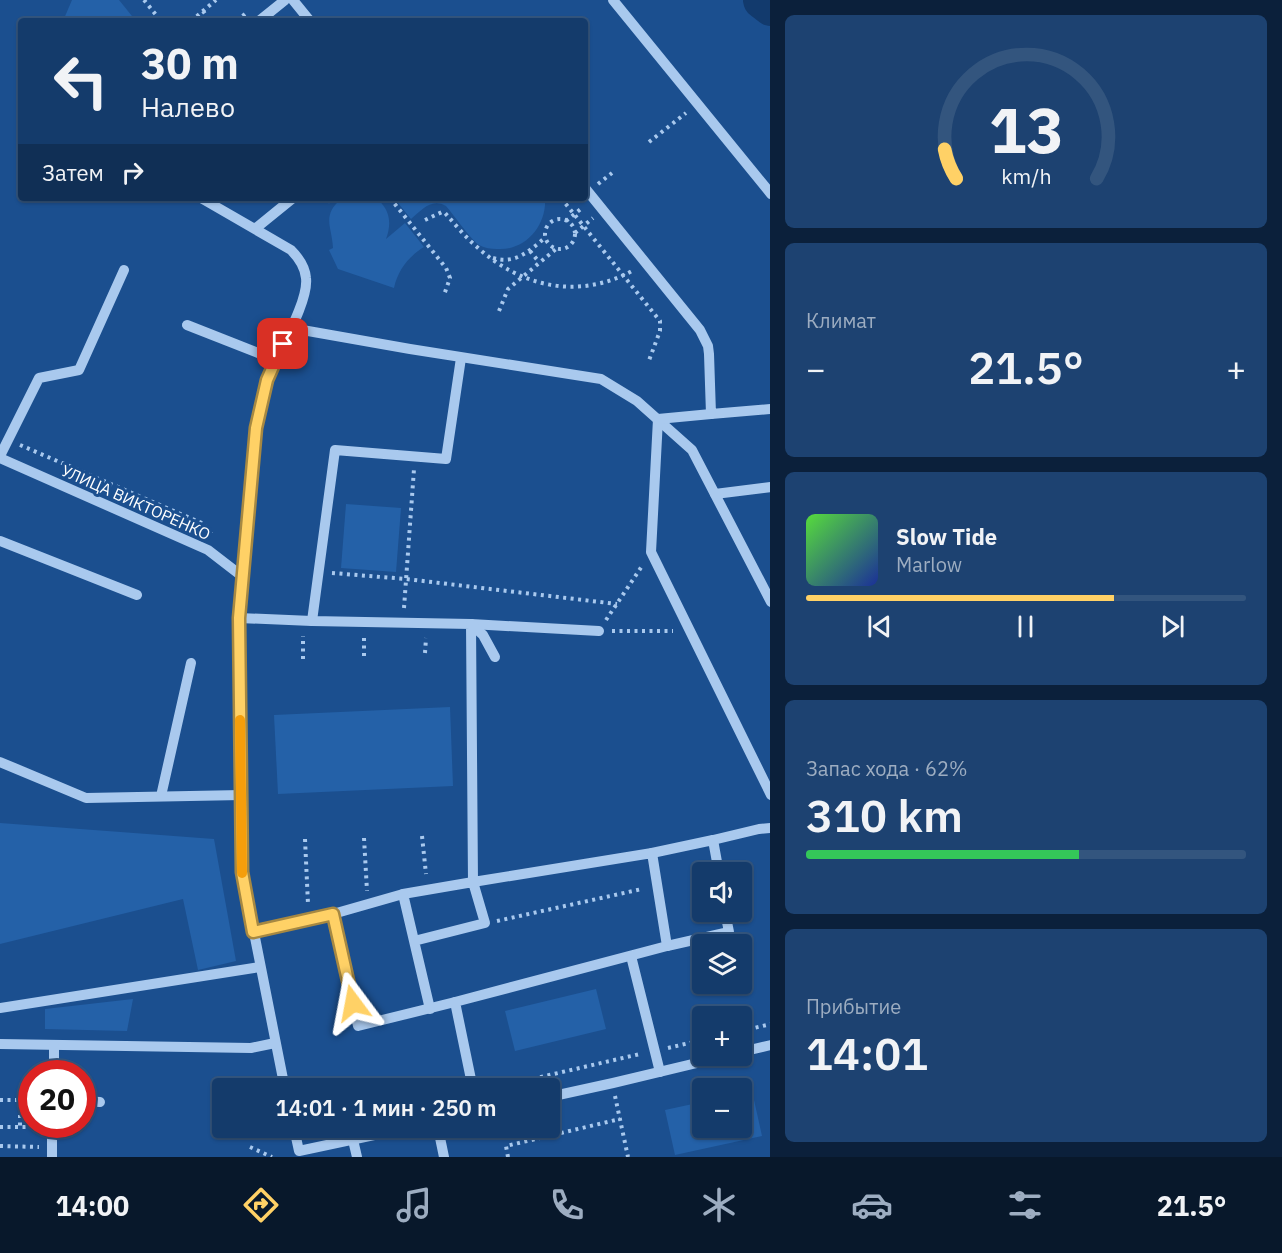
<!DOCTYPE html>
<html lang="ru">
<head>
<meta charset="utf-8">
<style>
  :root { --surface:#143b6b; --page:#1d4271; --text:#f1f3f6; --muted:#9dadc1; --line:#33557e; --accent:#ffd166 }
  body { margin:0; font-family:"IBM Plex Sans",sans-serif; background:var(--page); color:var(--text); height:100vh; display:flex; flex-direction:column; font-size:22px; white-space:nowrap }
  * { box-sizing:border-box; margin:0 }
  p { font-size:20px; color:var(--muted) }
  .icon { flex:none; width:33px; height:33px; fill:none; stroke:currentColor; stroke-width:2; stroke-linecap:round; stroke-linejoin:round }
  .map { position:relative; flex:1; overflow:hidden }
  .sheet { display:flex; flex-direction:column; gap:15px; padding:15px; background:#0b203b; width:512px }
  .sheet>* { flex:none }
  .banner { position:absolute; left:18px; top:18px; width:570px; height:183px; border-radius:6px; box-shadow:0 2px 4px #0004,0 0 0 2px var(--line); background:#143b6b; color:var(--text); overflow:hidden }
  .tools { position:absolute; left:692px; top:862px; display:grid; gap:12px }
  .tools a { display:grid; place-items:center; width:60px; height:60px; border-radius:6px; background:var(--surface); box-shadow:0 2px 4px #0004,0 0 0 2px var(--line); font-size:30px }
  .speed { position:absolute; left:18px; top:1060px; display:flex; gap:12px; font-size:30px; font-weight:700; text-align:center }
  .speed>* { display:grid; place-content:center; width:78px; height:78px; border-radius:50%; background:var(--surface); box-shadow:0 2px 4px #0004,0 0 0 2px var(--line); line-height:1 }
  .speed .limit { border:9px solid #d22; background:#fff; color:#111 }
  .pin { position:absolute; display:grid; place-items:center; width:51px; height:51px; color:#fff; margin:-26px; border-radius:12px; box-shadow:0 3px 9px #0006 }
  .me { position:absolute; width:66px; margin:-33px; rotate:347deg; stroke-linejoin:round; filter:drop-shadow(0 0 4px #0008) }
  .turn { display:flex; align-items:center; gap:21px; height:126px; padding:0 24px; font-size:27px }
  .turn .icon { width:78px; height:78px; stroke-width:2.5 }
  .turn b { display:block; font-size:42px; line-height:51px }
  .then { display:flex; align-items:center; height:57px; padding:0 24px; background:#0003; gap:12px; font-size:22px }
  .big { font-size:45px; font-weight:600; line-height:1.1 }
  .sheet .card { flex:1; display:flex; flex-direction:column; justify-content:center; gap:9px; min-width:0; padding:0 21px; border-radius:9px; background:var(--page) }
  .sheet .dial { align-items:center; gap:0 }
  .dial svg { height:156px; overflow:visible; fill:none; stroke:var(--line); stroke-width:7; stroke-linecap:round; text-anchor:middle }
  .dial text { fill:var(--text); stroke:none }
  .song { display:flex; align-items:center; gap:18px }
  .cover { width:72px; height:72px; border-radius:9px; background:linear-gradient(135deg,hsl(110 70% 55%),hsl(230 70% 35%)) }
  .played { height:6px; border-radius:3px; background:linear-gradient(90deg,var(--accent) 70%,var(--line) 70%) }
  .keys { display:flex; justify-content:space-around; direction:ltr }
  .heat { display:flex; justify-content:space-between; align-items:center; font-size:33px; direction:ltr }
  .charge { height:9px; border-radius:4px; background:linear-gradient(90deg,#34c759 62%,var(--line) 0) }
  .trip { position:absolute; left:212px; top:1078px; width:348px; height:60px; border-radius:6px; background:var(--surface); box-shadow:0 2px 4px #0004,0 0 0 2px var(--line); font-weight:600; line-height:60px; text-align:center }
  .dock { display:flex; height:96px; justify-content:space-around; align-items:center; background:#08182b; color:var(--muted) }
  .dock .icon { width:42px; height:42px }
  .dock .on { color:var(--accent) }
  .dock b { font-size:27px; color:var(--text) }
  main { display:flex; flex:1; min-height:0 }
  .map>svg:first-child { display:block }
</style>
</head>
<body>
<main>
<div class="map">
<svg width="771" height="1157" viewBox="0 0 771 1157">
  <rect width="100%" height="100%" fill="#1b4f8f"/>
  <g fill="#2461a8">
    <polygon points="72,0 119,0 136,21 63,21"/>
    <path d="M342,198H376C390,209 392,223 386,239L405,223L424,247C408,257 398,270 394,288L338,269L329,250L333,248C332,226 321,216 342,198Z"/>
    <path d="M394,198H545C547,225 526,251 497,249C491,249 485,248 479,245C472,241 453,214 446,206C431,198 422,210 411,219Z"/>
    <polygon points="346,504 401,508 396,572 341,568"/>
    <polygon points="450,707 453,786 278,794 274,715"/>
    <polygon points="0,823 214,839 236,961 198,970 183,899 0,944"/>
    <polygon points="596,989 606,1029 515,1051 505,1011"/>
    <polygon points="133,999 127,1031 45,1029 45,1009"/>
    <polygon points="752,1091 762,1136 675,1155 665,1110 702,1102 702,1128 741,1128 741,1093"/>
  </g>
  <g fill="none" stroke-linecap="round" stroke-linejoin="round">
    <polyline stroke="#123a6d" stroke-width="38" points="762,0 771,7"/>
    <g stroke="#a9c9ee" stroke-width="4" stroke-dasharray="3 4.5" stroke-linecap="butt">
      <polyline points="144,0 161,21"/>
      <polyline points="203,11 210,21"/>
      <polyline points="191,21 216,0"/>
      <polyline points="237,21 245,14"/>
      <polyline points="649,142 686,113"/>
      <polyline points="598,184 612,173"/>
      <polyline points="322,198 327,202 334,198"/>
      <polyline points="390,198 446,268 450,278 444,295"/>
      <polyline points="561,198 660,321 660,331 648,363"/>
      <circle cx="560" cy="234" r="15"/>
      <path d="M425,220L442,212L445,213C455,224 465,237 477,247C521,287 578,300 632,271"/>
      <polyline points="566,221 582,208"/>
      <polyline points="575,233 593,218"/>
      <polyline points="530,251 539,262"/>
      <path d="M493,258C516,265 530,250 546,237"/>
      <polyline points="499,311 508,289 556,249"/>
      <polyline points="20,445 204,524 211,534"/>
      <polyline points="332,573 406,579 617,604"/>
      <polyline points="404,608 414,469"/>
      <polyline points="606,620 642,566"/>
      <polyline points="612,631 673,631"/>
      <polyline points="425,653 426,638"/>
      <polyline points="364,656 364,636"/>
      <polyline points="303,659 303,636"/>
      <polyline points="422,836 426,874"/>
      <polyline points="364,838 367,891"/>
      <polyline points="305,839 308,904"/>
      <polyline points="497,921 642,889"/>
      <polyline points="741,1031 771,1024"/>
      <polyline points="668,1048 702,1040"/>
      <polyline points="489,1089 640,1054"/>
      <polyline points="615,1096 628,1157"/>
      <polyline points="0,1100 32,1100"/>
      <polyline points="20,1100 20,1127"/>
      <polyline points="0,1127 37,1127"/>
      <polyline points="310,1129 310,1130 318,1128"/>
      <polyline points="0,1146 39,1147"/>
      <polyline points="250,1147 272,1157"/>
      <polyline points="508,1157 506,1146 620,1119"/>
    </g>
    <g stroke="#a9c9ee" stroke-width="10">
      <polyline points="293,0 310,21"/>
      <polyline points="613,0 771,194"/>
      <polyline points="259,21 285,0"/>
      <polyline points="585,188 700,330 708,346 709,354 711,414 771,409"/>
      <path d="M201,198L291,250C299,258 305,267 306,278C309,302 277,354 268,378C261,393 259,411 256,428L239,618L242,872L285,1089"/>
      <polyline points="256,228 293,198"/>
      <polyline points="187,325 276,360"/>
      <polyline points="291,328 410,349 601,379 637,401 692,450 771,602"/>
      <polyline points="461,358 446,459 335,450 312,621 471,624 473,882 652,853 667,946 455,1002 473,1089"/>
      <polyline points="711,414 658,419 651,552 771,795"/>
      <polyline points="0,456 39,378 79,370 124,270"/>
      <polyline points="0,458 208,550 243,577"/>
      <polyline points="715,494 771,487"/>
      <polyline points="0,541 137,595"/>
      <polyline points="239,618 312,621"/>
      <polyline points="471,624 599,631"/>
      <polyline points="471,624 483,635 495,657"/>
      <polyline points="0,762 86,798 242,795"/>
      <polyline points="161,796 191,663"/>
      <polyline points="713,840 759,829 771,828"/>
      <polyline points="652,853 713,840 719,873"/>
      <polyline points="333,914 403,894"/>
      <polyline points="253,932 333,914 358,1026 455,1002"/>
      <polyline points="414,941 485,923 473,882 403,894 430,1009"/>
      <polyline points="667,946 729,932 725,912"/>
      <polyline points="631,956 660,1072"/>
      <polyline points="0,1008 260,967"/>
      <polyline points="0,1044 251,1048 275,1043"/>
      <polyline points="741,1052 771,1045"/>
      <polyline points="54,1074 54,1045"/>
      <polyline points="549,1097 613,1083 726,1056"/>
      <polyline points="82,1101 100,1102"/>
      <polyline points="294,1128 299,1151 407,1128"/>
      <polyline points="438,1128 444,1157"/>
      <polyline points="353,1140 357,1157"/>
      <polyline points="52,1157 52,1125"/>
    </g>
  </g>
  <g fill="none" stroke-linecap="round" stroke-linejoin="round">
    <g stroke="#a68842" stroke-width="15">
      <polyline id="route" points="283,344 267,380 256,428 239,618 242,872 253,932 333,914 353,1003"/>
    </g>
    <use href="#route" stroke="#ffd166" stroke-width="10"/>
    <polyline stroke="#f59e0b" stroke-width="10" points="240,720 242,873"/>
  </g>
  <g text-anchor="middle" dominant-baseline="central" stroke-width="6" stroke-linejoin="round" paint-order="stroke">
    <g font-size="16" fill="#fff" stroke="#1b4f8f">
      <text transform="translate(136 502) rotate(24)">УЛИЦА ВИКТОРЕНКО</text>
    </g>
  </g>
</svg>
<div class="tools">
<a><svg class="icon" aria-label="sound" viewBox="0 0 24 24"><path d="M4 9h4l5-4v14l-5-4H4zM17 9q2 3 0 6"/></svg></a>
<a><svg class="icon" aria-label="layers" viewBox="0 0 24 24"><path d="M12 4l9 5-9 5-9-5zM3 14l9 5 9-5"/></svg></a>
<a>+</a>
<a>−</a>
</div>
<div class="speed"><div class="limit">20</div></div>
<div class="pin" style="left:283px;top:344px;background:#d93025"><svg class="icon" aria-label="arrive" viewBox="0 0 24 24"><path d="M6 21V4h12l-3 4 3 4H6"/></svg></div>
<svg class="me" style="left:353px;top:1003px" viewBox="-20 -20 40 40"><path d="M0-17L14 15 0 8-14 15z" fill="#ffd166" stroke="#fff" stroke-width="4"/></svg>
<div class="trip">14:01 · 1 мин · 250 m</div>
<div class="banner">
<div class="turn"><svg class="icon" aria-label="left" viewBox="0 0 24 24"><path d="M17 20v-9H6M10 6l-5 5 5 5"/></svg><div><b>30 m</b>Налево</div></div>
<div class="then">Затем<svg class="icon" aria-label="right" viewBox="0 0 24 24"><path d="M7 20v-9h11M14 6l5 5-5 5"/></svg></div>
</div>
</div>
<section class="sheet">
<div class="card dial"><svg viewBox="0 0 100 80">
<path d="M14 69A42 42 0 1 1 86 69"/>
<path d="M14 69A42 42 0 0 1 8 54" stroke="#ffd166"/>
<text x="50" y="56" font-size="32" font-weight="700">13</text>
<text x="50" y="72" font-size="11">km/h</text>
</svg></div>
<div class="card"><p>Климат</p>
<div class="heat"><a>−</a><b class="big">21.5°</b><a>+</a></div>
</div>
<div class="card">
<div class="song"><i class="cover"></i><div><b>Slow Tide</b><p>Marlow</p></div></div>
<div class="played"></div>
<div class="keys"><svg class="icon" aria-label="previous" viewBox="0 0 24 24"><path d="M18 5L8 12l10 7zM5 5v14"/></svg><svg class="icon" aria-label="pause" viewBox="0 0 24 24"><path d="M8 5v14M16 5v14"/></svg><svg class="icon" aria-label="next" viewBox="0 0 24 24"><path d="M6 5l10 7-10 7zM19 5v14"/></svg></div>
</div>
<div class="card"><p>Запас хода · 62%</p><b class="big">310 km</b><div class="charge"></div></div>
<div class="card"><p>Прибытие</p><b class="big">14:01</b></div>
</section>
</main>
<nav class="dock">
<b>14:00</b>
<svg class="icon on" aria-label="directions" viewBox="0 0 24 24"><path d="M12 3l9 9-9 9-9-9zM9 14v-3h6M13 9l2 2-2 2"/></svg>
<svg class="icon" aria-label="music" viewBox="0 0 24 24"><path d="M9 18V5l10-2v13"/><circle cx="6" cy="18" r="3"/><circle cx="16" cy="16" r="3"/></svg>
<svg class="icon" aria-label="phone" viewBox="0 0 24 24"><path d="M5 4h4l2 5-3 2q2 4 5 5l2-3 5 2v4C11 20 4 13 5 4z"/></svg>
<svg class="icon" aria-label="climate" viewBox="0 0 24 24"><path d="M12 3v18M4 7l16 10M4 17L20 7"/></svg>
<svg class="icon" aria-label="car" viewBox="0 0 24 24"><path d="M5 17H2v-5l4-1 3-4h7l3 4 3 1v5h-3M9 17h6M6 11h13"/><circle cx="7" cy="17" r="2"/><circle cx="17" cy="17" r="2"/></svg>
<svg class="icon" aria-label="filters" viewBox="0 0 24 24"><path d="M4 7h16M4 17h16"/><circle cx="9" cy="7" r="2"/><circle cx="15" cy="17" r="2"/></svg>
<b>21.5°</b>
</nav>
</body>
</html>
